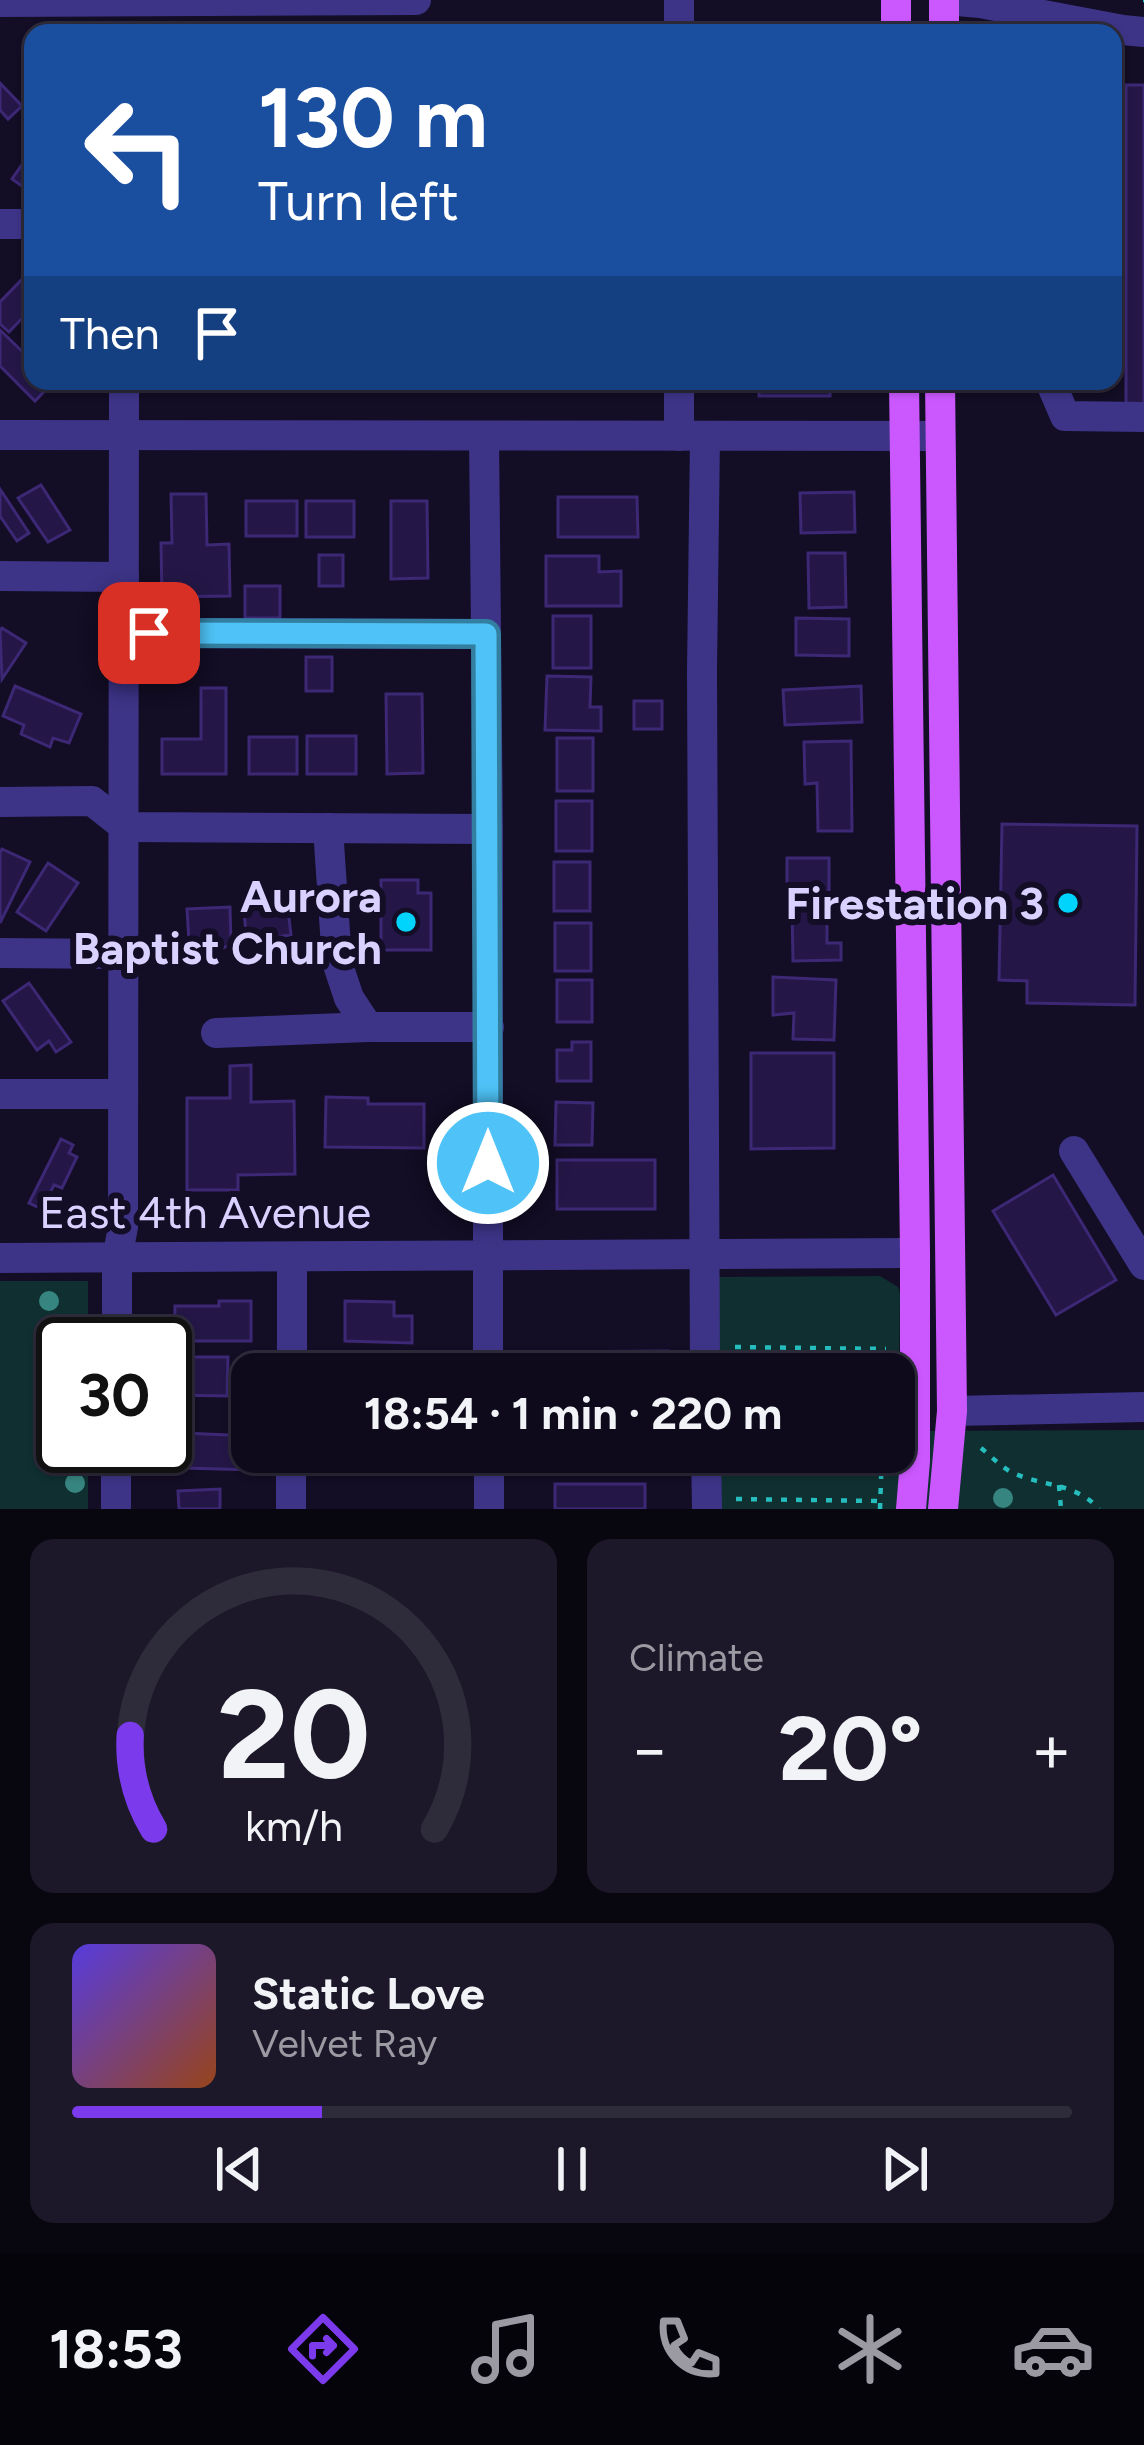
<!DOCTYPE html>
<html lang="en">
<head>
<meta charset="utf-8">
<style>
  :root { --surface:#0e0a1c; --page:#1c1829; --text:#f1f3f6; --muted:#9b9aa3; --line:#2e2b3b; --accent:#7c3aed }
  body { margin:0; font-family:Figtree,sans-serif; background:var(--page); color:var(--text); height:100vh; display:flex; flex-direction:column; font-size:45px; white-space:nowrap }
  * { box-sizing:border-box; margin:0 }
  p { font-size:39px; color:var(--muted) }
  .icon { flex:none; width:66px; height:66px; fill:none; stroke:currentColor; stroke-width:2; stroke-linecap:round; stroke-linejoin:round }
  .map { position:relative; height:1509px; overflow:hidden }
  .panel { display:flex; flex-direction:column; gap:30px; padding:30px; background:#08060f; flex:1 }
  .panel>* { flex:none }
  .hud { position:absolute; left:24px; top:24px; width:1098px; height:366px; border-radius:24px; box-shadow:0 3px 9px #0004,0 0 0 3px var(--line); background:#1a4fa0; color:#fff; overflow:hidden }
  .speed { position:absolute; left:36px; top:1317px; display:flex; gap:24px; font-size:60px; font-weight:700; text-align:center }
  .speed>* { display:grid; place-content:center; width:156px; height:156px; border-radius:50%; background:var(--surface); box-shadow:0 3px 9px #0004,0 0 0 3px var(--line); line-height:1 }
  .speed .limit { border:6px solid #111; border-radius:18px; background:#fff; color:#111 }
  .pin { position:absolute; display:grid; place-items:center; width:102px; height:102px; color:#fff; margin:-51px; border-radius:24px; box-shadow:0 6px 18px #0006 }
  .me { position:absolute; width:132px; margin:-66px; rotate:0deg; stroke-linejoin:round; filter:drop-shadow(0 0 9px #0008) }
  .turn { display:flex; align-items:center; gap:42px; height:252px; padding:0 36px; font-size:54px }
  .turn .icon { width:156px; height:156px; stroke-width:2.5 }
  .turn b { display:block; font-size:84px; line-height:102px }
  .then { display:flex; align-items:center; height:114px; padding:0 36px; background:#0003; gap:24px; font-size:45px }
  .big { font-size:90px; font-weight:700; line-height:1.1 }
  .panel .tile { flex:1; display:flex; flex-direction:column; justify-content:center; gap:18px; min-width:0; padding:0 42px; border-radius:24px; background:var(--page) }
  .panel .dial { align-items:center; gap:0 }
  .dial svg { height:312px; overflow:visible; fill:none; stroke:var(--line); stroke-width:7; stroke-linecap:round; text-anchor:middle }
  .dial text { fill:var(--text); stroke:none }
  .song { display:flex; align-items:center; gap:36px }
  .cover { width:144px; height:144px; border-radius:18px; background:linear-gradient(135deg,hsl(250 70% 55%),hsl(20 70% 35%)) }
  .played { height:12px; border-radius:6px; background:linear-gradient(90deg,var(--accent) 25%,var(--line) 25%) }
  .keys { display:flex; justify-content:space-around; direction:ltr }
  .heat { display:flex; justify-content:space-between; align-items:center; font-size:66px; direction:ltr }
  .panel .tiles { flex:1; display:grid; gap:30px; grid-template-columns:1fr 1fr }
  .tile:last-child { grid-column:span 2 }
  .trip { position:absolute; left:231px; top:1353px; width:684px; height:120px; border-radius:24px; background:var(--surface); box-shadow:0 3px 9px #0004,0 0 0 3px var(--line); font-weight:700; line-height:120px; text-align:center }
  .menu { display:flex; height:192px; justify-content:space-around; align-items:center; background:#06040b; color:var(--muted) }
  .menu .icon { width:84px; height:84px }
  .menu .on { color:var(--accent) }
  .menu b { font-size:54px; color:var(--text) }
  .map>svg:first-child { display:block }
</style>
</head>
<body>
<div class="map">
<svg width="1144" height="1509" viewBox="0 0 1144 1509">
  <rect width="100%" height="100%" fill="#130d25"/>
  <g fill="#0f2f30">
    <polygon points="880,1276 898,1287 900,1294 898,1431 1144,1430 1144,1509 717,1509 716,1452 894,1452 894,1374 715,1374 714,1277"/>
    <polygon points="0,1281 88,1281 88,1344 63,1344 63,1446 88,1446 88,1509 0,1509"/>
  </g>
  <g fill="#241747" stroke="#3c2875" stroke-width="3">
    <polygon points="0,83 22,106 8,119 0,110"/>
    <rect x="1126" y="85" width="18" height="323"/>
    <polygon points="33,149 33,194 12,179"/>
    <polygon points="33,268 33,307 9,332 0,324 0,302"/>
    <polygon points="0,330 33,362 33,381 53,382 35,401 0,366"/>
    <rect x="759" y="381" width="71" height="15"/>
    <polygon points="41,485 70,530 48,542 18,498"/>
    <polygon points="0,489 29,533 17,541 0,516"/>
    <polygon points="854,492 855,532 801,533 800,493"/>
    <polygon points="171,494 206,494 207,545 229,544 230,596 162,597 161,543 172,543"/>
    <polygon points="558,497 637,497 638,537 558,537"/>
    <rect x="246" y="501" width="51" height="35"/>
    <rect x="306" y="501" width="48" height="36"/>
    <polygon points="391,501 427,501 428,578 391,579"/>
    <polygon points="808,553 845,553 846,607 809,608"/>
    <rect x="319" y="555" width="24" height="31"/>
    <polygon points="546,556 599,556 599,572 621,571 621,606 546,606"/>
    <rect x="245" y="586" width="35" height="32"/>
    <rect x="553" y="616" width="38" height="52"/>
    <polygon points="796,618 849,619 849,656 796,655"/>
    <polygon points="2,628 26,643 2,679 0,631"/>
    <rect x="306" y="657" width="26" height="34"/>
    <polygon points="547,676 591,677 590,707 601,707 601,731 545,730"/>
    <polygon points="15,686 81,714 69,743 53,738 50,747 21,734 24,725 3,716"/>
    <polygon points="861,686 862,722 785,725 783,690"/>
    <polygon points="201,688 226,688 226,774 162,774 162,739 201,739"/>
    <polygon points="386,694 422,694 423,773 387,774"/>
    <rect x="634" y="701" width="28" height="28"/>
    <rect x="307" y="736" width="49" height="38"/>
    <rect x="249" y="737" width="48" height="37"/>
    <rect x="557" y="738" width="36" height="53"/>
    <polygon points="851,741 852,831 818,831 817,783 805,784 804,742"/>
    <rect x="556" y="801" width="36" height="50"/>
    <polygon points="1002,824 1137,826 1135,1005 1027,1003 1027,981 999,980"/>
    <polygon points="2,849 30,862 0,923 0,853"/>
    <rect x="787" y="858" width="42" height="43"/>
    <rect x="554" y="862" width="36" height="49"/>
    <polygon points="48,863 78,883 46,931 17,912"/>
    <polygon points="381,880 418,880 418,893 431,893 431,950 381,950"/>
    <polygon points="287,901 291,935 247,941 243,904"/>
    <polygon points="230,907 231,944 207,956 190,958 187,909"/>
    <polygon points="792,908 827,908 827,943 841,943 841,960 793,961"/>
    <rect x="555" y="923" width="36" height="48"/>
    <polygon points="773,977 836,980 834,1040 793,1039 794,1013 773,1015"/>
    <rect x="557" y="980" width="35" height="42"/>
    <polygon points="29,983 71,1042 56,1052 49,1041 37,1050 3,1001"/>
    <polygon points="572,1042 591,1042 591,1081 557,1081 557,1050 572,1050"/>
    <polygon points="751,1053 834,1053 834,1148 751,1149"/>
    <polygon points="251,1065 251,1102 294,1101 295,1174 238,1175 238,1190 187,1190 187,1098 230,1098 230,1066"/>
    <polygon points="326,1097 368,1098 368,1104 424,1104 424,1148 325,1147"/>
    <polygon points="556,1102 593,1103 592,1145 555,1145"/>
    <polygon points="61,1139 73,1145 69,1153 77,1157 62,1188 54,1185 42,1209 29,1203"/>
    <rect x="557" y="1160" width="98" height="49"/>
    <polygon points="1053,1175 1116,1280 1056,1315 993,1211"/>
    <polygon points="219,1301 251,1301 251,1341 174,1341 175,1306 219,1306"/>
    <polygon points="345,1301 394,1302 394,1316 412,1316 412,1343 345,1341"/>
    <polygon points="668,1351 668,1374 541,1374 540,1352"/>
    <rect x="335" y="1354" width="61" height="20"/>
    <polygon points="172,1357 228,1357 227,1396 172,1395"/>
    <polygon points="182,1433 252,1436 253,1470 184,1468"/>
    <rect x="366" y="1452" width="63" height="11"/>
    <rect x="552" y="1452" width="112" height="8"/>
    <rect x="555" y="1484" width="90" height="25"/>
    <polygon points="220,1489 220,1509 179,1509 178,1491"/>
  </g>
  <g fill="none" stroke-linecap="round" stroke-linejoin="round">
    <g stroke="#26bdbe" stroke-width="4.5" stroke-dasharray="6 9" stroke-linecap="butt">
      <polyline points="1143,0 1144,0"/>
      <polyline points="735,1347 886,1349"/>
      <path d="M981,1448C991,1456 1000,1466 1011,1472C1042,1487 1075,1482 1099,1509"/>
      <polyline points="1059,1485 1061,1509"/>
      <polyline points="736,1499 880,1501"/>
      <polyline points="880,1509 882,1452"/>
    </g>
    <g stroke="#3d3487" stroke-width="30">
      <polyline points="946,0 980,3 1123,30 1144,32"/>
      <polyline points="0,2 416,0"/>
      <polyline points="679,33 679,0"/>
      <polyline points="0,224 33,224"/>
      <polyline points="679,381 679,436"/>
      <polyline points="1050,381 1065,416 1144,417"/>
      <polyline points="0,435 939,436"/>
      <polyline points="484,436 488,829 488,1374"/>
      <polyline points="0,576 124,577"/>
      <polyline points="124,633 486,634"/>
      <polyline points="0,802 92,801 125,827 488,829"/>
      <polyline points="328,828 337,962 349,998 368,1027 489,1027"/>
      <polyline points="0,953 123,954"/>
      <polyline points="216,1033 368,1027"/>
      <polyline points="0,1094 121,1094"/>
      <polyline points="1074,1151 1144,1265"/>
      <polyline points="0,1258 915,1253"/>
      <polyline points="117,1344 117,1259 123,1227 124,381"/>
      <polyline points="292,1374 292,1257"/>
      <polyline points="705,1374 702,672 705,436"/>
      <polyline points="952,1411 1144,1407"/>
      <polyline points="489,1452 489,1509"/>
      <polyline points="706,1452 707,1509"/>
      <polyline points="116,1509 116,1446"/>
      <polyline points="291,1509 291,1452"/>
    </g>
    <g stroke="#cb58ff" stroke-width="30">
      <polyline points="896,0 896,33"/>
      <polyline points="944,33 944,0"/>
      <polyline points="904,381 915,1253 915,1461 911,1509"/>
      <polyline points="940,381 952,1411 943,1509"/>
    </g>
  </g>
  <g fill="#378581">
    <circle cx="49" cy="1301" r="10"/>
    <circle cx="75" cy="1483" r="10"/>
    <circle cx="1003" cy="1498" r="10"/>
  </g>
  <g fill="none" stroke-linecap="round" stroke-linejoin="round">
    <g stroke="#337fa1" stroke-width="30">
      <polyline id="route" points="149,633 486,634 488,1163"/>
    </g>
    <use href="#route" stroke="#4fc3f7" stroke-width="21"/>
  </g>
  <g fill="#00d3fc" stroke="#130d25" stroke-width="4.5">
    <circle cx="1068" cy="903" r="12"/>
    <circle cx="406" cy="922" r="12"/>
  </g>
  <g text-anchor="middle" dominant-baseline="central" stroke-width="12" stroke-linejoin="round" paint-order="stroke">
    <g font-size="45" font-weight="bold" fill="#d9d1ff" stroke="#130d25" text-anchor="end">
      <text x="382" y="896">Aurora<tspan x="382" dy="52">Baptist Church</tspan></text>
      <text x="1044" y="903">Firestation 3</text>
    </g>
    <g font-size="45" fill="#d9d1ff" stroke="#130d25">
      <text x="205" y="1212">East 4th Avenue</text>
    </g>
  </g>
</svg>
<div class="speed"><div class="limit">30</div></div>
<div class="pin" style="left:149px;top:633px;background:#d93025"><svg class="icon" aria-label="arrive" viewBox="0 0 24 24"><path d="M6 21V4h12l-3 4 3 4H6"/></svg></div>
<svg class="me" style="left:488px;top:1163px" viewBox="-20 -20 40 40"><circle r="17" fill="#4fc3f7" stroke="#fff" stroke-width="3"/><path d="M0-11L8 9 0 5-8 9z" fill="#fff"/></svg>
<div class="trip">18:54 · 1 min · 220 m</div>
<div class="hud">
<div class="turn"><svg class="icon" aria-label="left" viewBox="0 0 24 24"><path d="M17 20v-9H6M10 6l-5 5 5 5"/></svg><div><b>130 m</b>Turn left</div></div>
<div class="then">Then<svg class="icon" aria-label="arrive" viewBox="0 0 24 24"><path d="M6 21V4h12l-3 4 3 4H6"/></svg></div>
</div>
</div>
<section class="panel">
<div class="tiles">
<div class="tile dial"><svg viewBox="0 0 100 80">
<path d="M14 69A42 42 0 1 1 86 69"/>
<path d="M14 69A42 42 0 0 1 8 45" stroke="#7c3aed"/>
<text x="50" y="56" font-size="32" font-weight="700">20</text>
<text x="50" y="72" font-size="11">km/h</text>
</svg></div>
<div class="tile"><p>Climate</p>
<div class="heat"><a>−</a><b class="big">20°</b><a>+</a></div>
</div>
<div class="tile">
<div class="song"><i class="cover"></i><div><b>Static Love</b><p>Velvet Ray</p></div></div>
<div class="played"></div>
<div class="keys"><svg class="icon" aria-label="previous" viewBox="0 0 24 24"><path d="M18 5L8 12l10 7zM5 5v14"/></svg><svg class="icon" aria-label="pause" viewBox="0 0 24 24"><path d="M8 5v14M16 5v14"/></svg><svg class="icon" aria-label="next" viewBox="0 0 24 24"><path d="M6 5l10 7-10 7zM19 5v14"/></svg></div>
</div>
</div>
</section>
<nav class="menu">
<b>18:53</b>
<svg class="icon on" aria-label="directions" viewBox="0 0 24 24"><path d="M12 3l9 9-9 9-9-9zM9 14v-3h6M13 9l2 2-2 2"/></svg>
<svg class="icon" aria-label="music" viewBox="0 0 24 24"><path d="M9 18V5l10-2v13"/><circle cx="6" cy="18" r="3"/><circle cx="16" cy="16" r="3"/></svg>
<svg class="icon" aria-label="phone" viewBox="0 0 24 24"><path d="M5 4h4l2 5-3 2q2 4 5 5l2-3 5 2v4C11 20 4 13 5 4z"/></svg>
<svg class="icon" aria-label="climate" viewBox="0 0 24 24"><path d="M12 3v18M4 7l16 10M4 17L20 7"/></svg>
<svg class="icon" aria-label="car" viewBox="0 0 24 24"><path d="M5 17H2v-5l4-1 3-4h7l3 4 3 1v5h-3M9 17h6M6 11h13"/><circle cx="7" cy="17" r="2"/><circle cx="17" cy="17" r="2"/></svg>
</nav>
</body>
</html>
